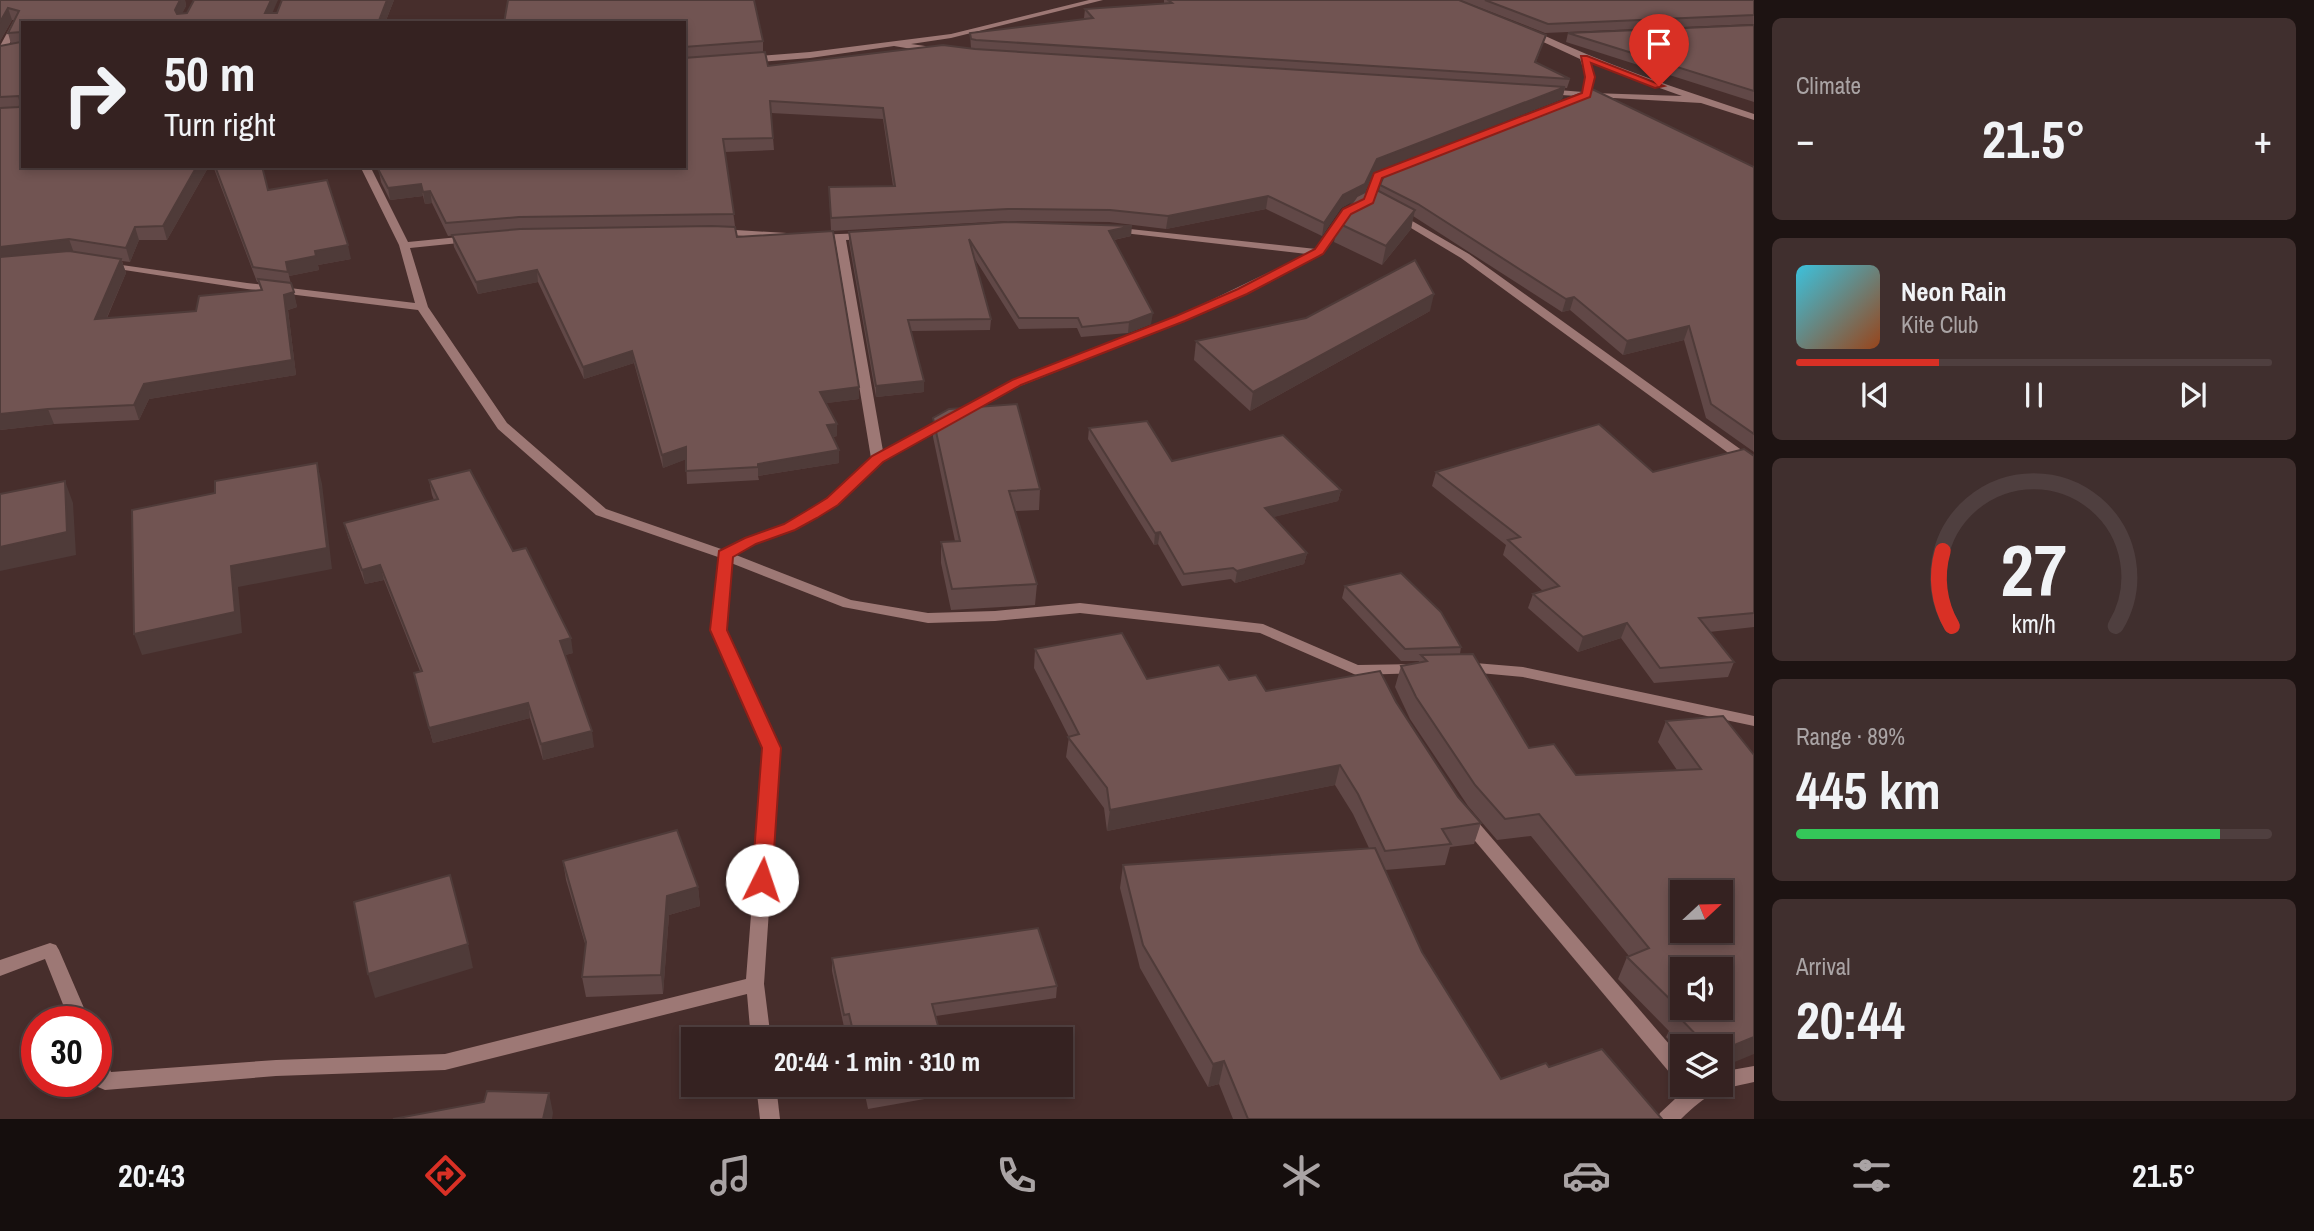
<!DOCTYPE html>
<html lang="en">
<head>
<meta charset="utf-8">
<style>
  :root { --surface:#352221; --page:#402f2e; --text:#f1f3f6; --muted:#aaa4a5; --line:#4f3f3f; --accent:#d93025 }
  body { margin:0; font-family:"Archivo Narrow",sans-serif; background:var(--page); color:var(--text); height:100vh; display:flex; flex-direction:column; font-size:26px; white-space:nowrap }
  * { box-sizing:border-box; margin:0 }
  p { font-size:23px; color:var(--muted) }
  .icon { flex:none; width:38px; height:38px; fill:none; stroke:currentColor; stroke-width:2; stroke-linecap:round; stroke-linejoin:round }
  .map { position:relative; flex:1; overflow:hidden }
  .panel { display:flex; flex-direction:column; gap:18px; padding:18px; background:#1d1312; width:560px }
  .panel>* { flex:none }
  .banner { position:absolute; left:21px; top:21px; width:665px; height:147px; border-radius:0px; box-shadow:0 4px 10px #0003,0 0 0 2px var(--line); background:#352221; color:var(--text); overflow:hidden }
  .needle { width:46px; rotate:68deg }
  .fabs { position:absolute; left:1670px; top:880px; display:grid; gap:14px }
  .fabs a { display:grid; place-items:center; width:63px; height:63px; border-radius:0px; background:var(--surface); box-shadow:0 4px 10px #0003,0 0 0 2px var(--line); font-size:35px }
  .speed { position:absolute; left:21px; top:1006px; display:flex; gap:14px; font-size:35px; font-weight:700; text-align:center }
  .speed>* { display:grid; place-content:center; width:91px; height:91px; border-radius:50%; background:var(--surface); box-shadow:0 4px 10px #0003,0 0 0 2px var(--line); line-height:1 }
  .speed .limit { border:10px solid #d22; background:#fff; color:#111 }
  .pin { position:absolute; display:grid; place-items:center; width:60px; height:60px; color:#fff; margin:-72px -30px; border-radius:50% 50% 50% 0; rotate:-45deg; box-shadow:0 0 7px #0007 }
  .pin .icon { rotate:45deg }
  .me { position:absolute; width:77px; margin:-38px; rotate:4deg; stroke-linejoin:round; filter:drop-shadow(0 0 5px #0008) }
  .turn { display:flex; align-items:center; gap:24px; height:147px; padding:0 28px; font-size:32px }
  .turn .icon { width:91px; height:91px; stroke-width:2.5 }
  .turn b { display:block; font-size:49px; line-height:60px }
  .big { font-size:52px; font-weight:700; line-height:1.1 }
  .panel .card { flex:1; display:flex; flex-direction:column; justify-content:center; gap:10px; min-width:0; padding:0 24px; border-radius:10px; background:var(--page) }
  .panel .dial { align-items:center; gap:0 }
  .dial svg { height:182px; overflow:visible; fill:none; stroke:var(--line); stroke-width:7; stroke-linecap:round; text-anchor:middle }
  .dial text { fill:var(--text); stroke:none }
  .song { display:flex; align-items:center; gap:21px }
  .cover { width:84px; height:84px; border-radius:10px; background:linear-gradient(135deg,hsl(190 70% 55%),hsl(20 70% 35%)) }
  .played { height:7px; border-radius:4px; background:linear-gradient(90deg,var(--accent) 30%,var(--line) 30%) }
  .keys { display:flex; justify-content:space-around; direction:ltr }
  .heat { display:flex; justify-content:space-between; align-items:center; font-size:38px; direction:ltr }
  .charge { height:10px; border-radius:5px; background:linear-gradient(90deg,#34c759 89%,var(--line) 0) }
  .trip { position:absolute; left:681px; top:1027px; width:392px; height:70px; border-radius:0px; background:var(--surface); box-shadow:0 4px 10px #0003,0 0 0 2px var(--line); font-weight:700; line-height:70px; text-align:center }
  .tabs { display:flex; height:112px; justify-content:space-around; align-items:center; background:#150e0d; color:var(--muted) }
  .tabs .icon { width:49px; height:49px }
  .tabs .selected { color:var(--accent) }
  .tabs b { font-size:32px; color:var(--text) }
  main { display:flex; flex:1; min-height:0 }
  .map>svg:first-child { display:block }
</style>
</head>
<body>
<main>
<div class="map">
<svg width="1754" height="1119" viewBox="0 0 1754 1119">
  <rect width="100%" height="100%" fill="#472e2c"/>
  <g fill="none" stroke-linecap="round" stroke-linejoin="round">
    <g fill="#9d7875" fill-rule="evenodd">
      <polygon points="1089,0 1103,0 951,38 911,44 939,48 939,52 936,53 894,46 810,58 748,63 744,60 748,57 810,52 951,34"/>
      <polygon points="13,22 20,24 4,54 0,57 0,46"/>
      <path d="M1526,30H1532C1604,64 1678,89 1754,114V120L1701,103L1543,94V90L1546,89L1583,92L1586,77L1580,59L1526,34ZM1590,63L1682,96L1592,93L1594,77Z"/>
      <path d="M1398,164L1406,166L1382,178L1373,202L1351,213L1323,254L1184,321L1020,386L883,462L837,505L795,530L756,544L736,555L851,600L928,613L995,611L1080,603L1263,624L1358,665L1418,664L1426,669L1423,673L1356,675L1260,633L1080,613L995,621L928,623L843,607L731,563L725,630L780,748L764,984L771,1040H751L747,994L445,1070L276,1076L105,1090L98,1087L95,1082L96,1052L103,1054L111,1072L276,1060L445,1054L746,979L764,748L711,630L718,557L596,515L498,429L418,310L247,289L105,267L101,266V262L247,283L415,303L399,245L360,166H370L408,242L469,236L474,239L469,242L410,248L428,307L507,423L606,509L724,550C744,539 764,534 785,524C819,509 844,483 871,458L835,240L811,239V235L868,233L873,236L868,239L846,240L883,451L1012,380L1176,317L1307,254L1115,232L1111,231V227L1316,249L1343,209L1365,198L1375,174Z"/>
      <polygon points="1395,211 1469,254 1754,459 1754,469 1749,468 1461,258 1391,216 1390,214"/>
      <polygon points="720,229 787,233 792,236 787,239 716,234 716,230"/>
      <polygon points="1463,662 1523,667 1754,716 1754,726 1523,677 1458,671 1455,667"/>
      <polygon points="1466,813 1472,815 1682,1059 1682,1081 1675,1079 1460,823 1458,819 1460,815"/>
      <polygon points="50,943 56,945 59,950 90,1022 70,1022 45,959 0,976 0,960"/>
      <path d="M1754,1066V1082C1717,1090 1709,1092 1681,1119H1657L1660,1113L1690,1085H1720V1072Z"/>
      <polygon points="756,1085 776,1085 780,1119 760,1119"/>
    </g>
  </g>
  <g fill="#614847">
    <polygon points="0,0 185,0 186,6 182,13 273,13 394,0 385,23 23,23 209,166 167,240 139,240 130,262 122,261 126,273 107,318 196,311 261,290 258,282 257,282 213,166 262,166 268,190 351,259 318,265 319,270 289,276 297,307 288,310 296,375 149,399 139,420 54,424 0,430 0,46 11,44 8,33 14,20 12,20 0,41"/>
    <polygon points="1164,0 1459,0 1546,35 1536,62 1570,79 1567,88 1565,88 1562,99 1374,172 1365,192 1379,191 1380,185 1754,167 1754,452 1706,418 1684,340 1623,355 1570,310 1562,312 1413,216 1411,229 1382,265 1334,242 1338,223 1353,201 1341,208 1322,236 1266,209 1166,229 1109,222 1007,221 831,231 829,187 893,186 883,119 771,113 774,150 725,152 735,226 737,237 859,399 826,403 837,424 837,436 833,437 839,463 758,476 759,480 687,484 686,459 663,468 634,363 584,379 538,282 478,294 454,247 452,235 481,233 448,236 432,203 425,204 423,196 390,200 381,182 378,166 684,166 684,23 763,41 763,53 768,66 971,49 970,33 1086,19 1084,18 1085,9 1164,3"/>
    <polygon points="1460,0 1754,0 1754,24 1545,33"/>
    <polygon points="1754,25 1754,102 1566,42 1568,33"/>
    <polygon points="849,232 1131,236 1114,240 1151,324 1128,333 1081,337 1077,328 1019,329 975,259 991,319 990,330 911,331 924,381 924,392 876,397 849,242"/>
    <polygon points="1430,311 1250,411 1194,360 1196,341"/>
    <polygon points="933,418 1040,489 1039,510 1015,511 1037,584 1035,605 951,610 941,563 941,542 955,541 933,437"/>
    <polygon points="1089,428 1172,461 1341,490 1338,501 1273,517 1307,553 1304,564 1235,583 1231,579 1182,586 1158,544 1154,545 1088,439"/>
    <polygon points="1754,456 1754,627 1709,632 1734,662 1728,677 1654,683 1621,638 1578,652 1528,608 1533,594 1543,591 1503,555 1506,545 1432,486 1436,472 1653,472"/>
    <polygon points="429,480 513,551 573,653 565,655 594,747 543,760 530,718 433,743 414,673 420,671 384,580 365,584 348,537 344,523 434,500 432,495"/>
    <polygon points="1345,586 1461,647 1460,654 1529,748 1576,775 1677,770 1658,742 1666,721 1723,716 1720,1046 1682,1046 1682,1053 1666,1037 1669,1031 1618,979 1627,957 1629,956 1531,836 1497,840 1468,806 1410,719 1395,687 1401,666 1419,662 1419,661 1401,661 1342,598"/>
    <polygon points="1035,649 1147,679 1229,680 1266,691 1396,702 1458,797 1481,823 1474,844 1450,847 1445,865 1385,870 1422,952 1501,1079 1549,1067 1662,1119 1233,1119 1219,1084 1208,1087 1140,968 1120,888 1123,865 1369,848 1353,814 1335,785 1107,831 1104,808 1066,757 1069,737 1034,668"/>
    <polygon points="563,861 698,887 700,906 669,915 663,994 586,997 582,977 586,947 566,880"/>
    <polygon points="832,958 1057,986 1056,998 936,1016 942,1040 852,1040 850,1027 844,1027 832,971"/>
    <polygon points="863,1085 953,1085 953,1094 868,1109"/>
  </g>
  <g fill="#4f3b39">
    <polygon points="180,0 185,0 186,6 178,22 175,10"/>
    <polygon points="271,0 278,0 268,23 265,13"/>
    <polygon points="387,0 394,0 385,23 378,23"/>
    <polygon points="8,8 12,20 0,41 0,22"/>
    <polygon points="1565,87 1562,99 1374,172 1363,196 1341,208 1322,236 1324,223 1343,195 1377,159"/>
    <polygon points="197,166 209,166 167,240 163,226"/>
    <polygon points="421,184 423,196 390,200 388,188"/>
    <polygon points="430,191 432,203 425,204 423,192"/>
    <polygon points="1268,196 1266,209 1166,229 1168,216"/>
    <polygon points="1415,210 1411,229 1382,265 1386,246"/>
    <polygon points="1132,226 1131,236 1108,241 1109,231"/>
    <polygon points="135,227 139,240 130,262 126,248"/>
    <polygon points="69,239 74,253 0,261 0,247"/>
    <polygon points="348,245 351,259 318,265 319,270 289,276 286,262 315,251"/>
    <polygon points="121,259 126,273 100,333 95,319"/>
    <polygon points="537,270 538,282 478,294 476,282"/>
    <polygon points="294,292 297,307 288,310 296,375 149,399 139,420 134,405 144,384 284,295"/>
    <polygon points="1434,294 1430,311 1250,411 1253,392"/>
    <polygon points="1574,297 1570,310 1562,312 1566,299"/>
    <polygon points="1153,313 1151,324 1128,333 1129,322"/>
    <polygon points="1689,326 1684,340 1623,355 1627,341"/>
    <polygon points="632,351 634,363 584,379 583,367"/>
    <polygon points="924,381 924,392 876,397 876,386"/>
    <polygon points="859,387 859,399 820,404 820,392"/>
    <polygon points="48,409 54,424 0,430 0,414"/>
    <polygon points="837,424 837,436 827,438 827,425"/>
    <polygon points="686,447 687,459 663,468 662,455"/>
    <polygon points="839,450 839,463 758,476 758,464"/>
    <polygon points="317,463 322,484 332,569 238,587 242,633 142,655 134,634 231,566"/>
    <polygon points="65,481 73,503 76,555 0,571 0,547"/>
    <polygon points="1341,490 1338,501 1262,520 1265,508"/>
    <polygon points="1160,532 1158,544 1154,545 1155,533"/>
    <polygon points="1307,553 1304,564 1235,583 1237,571"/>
    <polygon points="380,565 384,580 365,584 362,570"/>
    <polygon points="1627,623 1621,638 1578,652 1583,637"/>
    <polygon points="571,638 573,653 562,656 560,641"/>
    <polygon points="528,703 530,718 433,743 429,728"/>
    <polygon points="592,731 594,747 543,760 541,744"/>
    <polygon points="1340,765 1335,785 1107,831 1110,810"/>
    <polygon points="698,887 700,906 669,915 663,994 661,975 667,896"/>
    <polygon points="468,944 473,968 375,998 368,974"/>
    <polygon points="1754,1037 1754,1054 1720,1068 1720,1051"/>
    <polygon points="1224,1061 1219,1084 1208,1087 1213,1064"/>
    <polygon points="549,1093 553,1113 552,1119 543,1119"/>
  </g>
  <g fill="#715452" stroke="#4f3b39" stroke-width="2" fill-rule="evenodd">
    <polygon points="0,0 180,0 175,10 177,14 187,13 194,0 271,0 265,13 277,13 282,0 387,0 378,23 23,23 23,166 197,166 163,226 135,227 126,248 69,239 0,247 0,108 19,107 21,104 19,96 0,97 0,46 21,42 21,32 8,33 19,11 8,8 0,22"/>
    <polygon points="508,0 754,0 763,41 684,47 684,23 504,23"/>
    <polygon points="1168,0 1459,0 1546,35 1535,62 1570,79 976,40 971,39 970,33 1093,18 1085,9 1172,3"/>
    <polygon points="1485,0 1754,0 1754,15 1548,24"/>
    <polygon points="1754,25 1754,91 1568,33"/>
    <polygon points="943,45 975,49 1565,87 1377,159 1365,184 1343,195 1324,223 1268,196 1168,216 1110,210 1008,209 831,218 829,187 895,186 883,108 770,101 773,138 723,139 734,214 519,217 446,223 430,191 423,192 421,184 388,188 378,169 378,166 684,166 684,58 765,52 768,66"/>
    <polygon points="1592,89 1754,167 1754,434 1711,404 1689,326 1627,341 1574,297 1566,299 1418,204 1380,185 1387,168"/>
    <polygon points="215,166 262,166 268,190 327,180 348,245 315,251 316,256 286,262 288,272 253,267"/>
    <polygon points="1373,188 1415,210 1386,246 1338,223 1357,196"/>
    <polygon points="1008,222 1132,226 1109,231 1153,313 1129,322 1082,327 1078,318 1019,318 969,239 991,319 908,320 924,381 876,386 849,232"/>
    <polygon points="712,226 735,227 737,237 833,231 859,387 820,392 837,424 827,425 839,450 758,464 758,467 686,471 686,447 662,455 632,351 583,367 537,270 476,282 452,235 520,229"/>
    <polygon points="69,251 121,259 95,319 196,311 199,296 262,290 258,279 291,283 294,292 284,295 292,360 144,384 134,405 48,409 0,414 0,257"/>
    <polygon points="1415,260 1434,294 1253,392 1196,341 1306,318"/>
    <polygon points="1017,404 1040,489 1009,491 1037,584 952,589 941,542 960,541 933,418 949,409"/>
    <polygon points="1147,421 1172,461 1283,435 1341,490 1265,508 1307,553 1237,571 1233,568 1184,574 1160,532 1155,533 1089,428"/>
    <polygon points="1599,424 1653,472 1744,449 1754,456 1754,613 1699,618 1734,662 1660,668 1627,623 1583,637 1533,594 1559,586 1508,540 1520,537 1436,472"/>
    <polygon points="317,463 327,548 231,566 235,612 134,634 132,510 215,493 215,481"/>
    <polygon points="470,470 513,551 526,548 571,638 560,641 592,731 541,744 528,703 429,728 414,673 422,671 380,565 362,570 344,523 438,499 429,480"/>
    <polygon points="65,481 67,532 0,547 0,494"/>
    <polygon points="1401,573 1441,612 1461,647 1405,649 1345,586"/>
    <polygon points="1122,633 1147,679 1219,665 1229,680 1256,675 1266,691 1380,671 1396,702 1458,797 1481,823 1442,829 1451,844 1385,851 1358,794 1340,765 1110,810 1107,788 1068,737 1079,734 1035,649"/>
    <path d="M1473,654L1529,748L1554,744L1576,775L1701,769L1666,721L1723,716L1754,755V1037L1720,1051V1046H1707L1677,1015L1683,1012L1627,957L1649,948L1539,814L1505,819L1475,785L1416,697L1401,666L1427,661L1421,655ZM1682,892H1720V931H1682ZM1682,970H1720V1008H1682Z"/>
    <polygon points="677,830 698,887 667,896 661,975 582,977 586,942 563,861"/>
    <polygon points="1375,848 1422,952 1501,1079 1546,1063 1549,1067 1602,1049 1662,1119 1248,1119 1224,1061 1213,1064 1143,945 1123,865"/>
    <polygon points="450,875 468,944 368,974 354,902"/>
    <polygon points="1038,928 1057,986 932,1004 942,1040 855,1040 849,1014 844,1015 832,958"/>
    <polygon points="865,1085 933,1085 868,1096"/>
    <polygon points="487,1091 549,1093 543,1119 393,1119 484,1102"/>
  </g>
  <polygon fill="#d93025" stroke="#8d1f18" stroke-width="2" points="1581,56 1587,56 1664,86 1655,88 1591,63 1595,77 1590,97 1382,178 1373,203 1351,214 1323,254 1247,294 1185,321 1021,385 883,462 838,505 817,518 795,530 756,544 733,557 727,630 781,748 772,880 769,885 762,887 755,885 752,880 762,748 710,630 719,551 745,538 784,524 806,511 827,498 872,456 1012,380 1176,316 1238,289 1315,249 1343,209 1364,199 1374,173 1582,93 1585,77"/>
</svg>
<div class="fabs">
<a><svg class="needle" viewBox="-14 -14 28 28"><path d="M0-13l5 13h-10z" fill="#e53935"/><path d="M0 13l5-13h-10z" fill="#aaa4a5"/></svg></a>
<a><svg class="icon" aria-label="sound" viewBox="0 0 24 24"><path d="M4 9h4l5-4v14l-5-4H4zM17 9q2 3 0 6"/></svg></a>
<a><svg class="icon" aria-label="layers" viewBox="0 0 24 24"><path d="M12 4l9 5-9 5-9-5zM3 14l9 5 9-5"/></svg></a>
</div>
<div class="speed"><div class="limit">30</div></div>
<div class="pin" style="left:1659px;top:86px;background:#d93025"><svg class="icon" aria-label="arrive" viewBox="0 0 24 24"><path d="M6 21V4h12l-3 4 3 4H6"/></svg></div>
<svg class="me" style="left:762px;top:880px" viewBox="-20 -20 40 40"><circle r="19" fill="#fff"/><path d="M0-13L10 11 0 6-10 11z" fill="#d93025"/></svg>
<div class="trip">20:44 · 1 min · 310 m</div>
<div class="banner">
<div class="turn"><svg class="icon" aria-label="right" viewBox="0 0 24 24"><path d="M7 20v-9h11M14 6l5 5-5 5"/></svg><div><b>50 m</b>Turn right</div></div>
</div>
</div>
<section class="panel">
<div class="card"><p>Climate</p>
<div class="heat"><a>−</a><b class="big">21.5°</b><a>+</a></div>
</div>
<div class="card">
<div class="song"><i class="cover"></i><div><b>Neon Rain</b><p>Kite Club</p></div></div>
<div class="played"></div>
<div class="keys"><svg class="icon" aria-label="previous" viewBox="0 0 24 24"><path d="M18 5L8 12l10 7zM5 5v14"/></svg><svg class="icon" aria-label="pause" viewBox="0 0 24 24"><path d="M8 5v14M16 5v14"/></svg><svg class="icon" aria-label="next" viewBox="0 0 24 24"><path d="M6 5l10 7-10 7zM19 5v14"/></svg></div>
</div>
<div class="card dial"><svg viewBox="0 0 100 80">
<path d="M14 69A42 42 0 1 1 86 69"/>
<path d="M14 69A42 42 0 0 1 10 36" stroke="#d93025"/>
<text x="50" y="56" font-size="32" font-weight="700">27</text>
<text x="50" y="72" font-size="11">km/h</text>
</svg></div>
<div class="card"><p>Range · 89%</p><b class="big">445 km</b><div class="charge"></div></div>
<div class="card"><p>Arrival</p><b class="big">20:44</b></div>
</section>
</main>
<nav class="tabs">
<b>20:43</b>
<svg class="icon selected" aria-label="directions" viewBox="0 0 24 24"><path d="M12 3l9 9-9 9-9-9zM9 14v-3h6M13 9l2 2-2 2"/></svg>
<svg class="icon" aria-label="music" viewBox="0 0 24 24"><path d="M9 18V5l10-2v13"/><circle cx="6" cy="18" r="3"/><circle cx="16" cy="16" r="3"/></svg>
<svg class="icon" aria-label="phone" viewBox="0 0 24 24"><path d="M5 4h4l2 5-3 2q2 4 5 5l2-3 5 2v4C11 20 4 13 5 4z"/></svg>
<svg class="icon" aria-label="climate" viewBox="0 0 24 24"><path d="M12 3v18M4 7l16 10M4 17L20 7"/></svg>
<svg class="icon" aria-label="car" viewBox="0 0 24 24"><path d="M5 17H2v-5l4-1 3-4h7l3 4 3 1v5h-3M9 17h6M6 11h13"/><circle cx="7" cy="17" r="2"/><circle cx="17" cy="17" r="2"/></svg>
<svg class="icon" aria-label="filters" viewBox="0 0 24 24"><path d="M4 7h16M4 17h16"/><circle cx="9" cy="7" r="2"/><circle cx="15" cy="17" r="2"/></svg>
<b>21.5°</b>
</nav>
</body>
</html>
